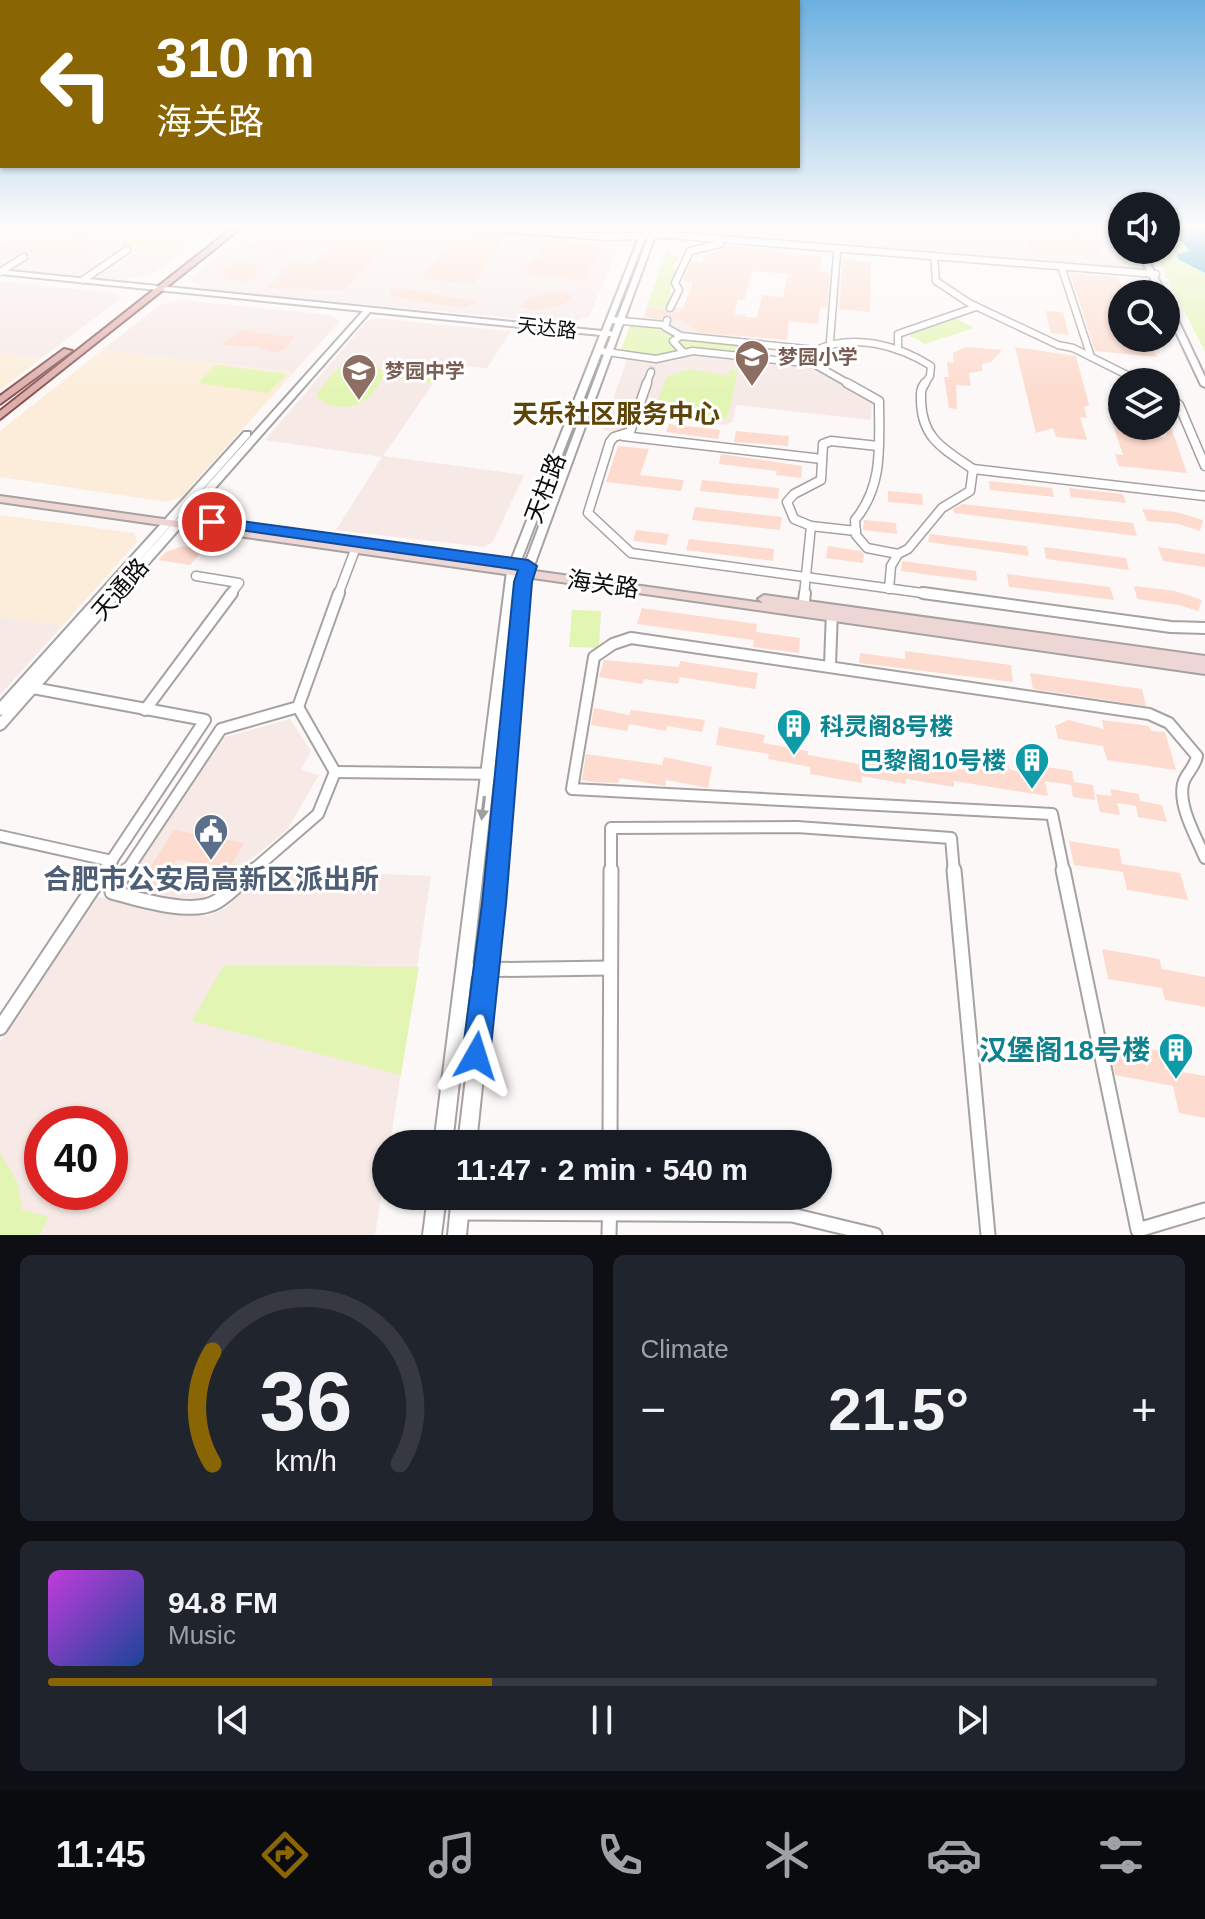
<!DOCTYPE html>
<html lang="en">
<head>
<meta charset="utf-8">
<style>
  :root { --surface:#171b24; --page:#20242c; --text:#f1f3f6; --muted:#9ea1a6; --line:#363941; --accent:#8a6503 }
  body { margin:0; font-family:Arial,"Noto Sans SC",sans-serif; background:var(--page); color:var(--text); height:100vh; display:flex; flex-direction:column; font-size:30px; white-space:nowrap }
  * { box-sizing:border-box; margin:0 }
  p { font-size:26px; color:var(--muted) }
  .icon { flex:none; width:44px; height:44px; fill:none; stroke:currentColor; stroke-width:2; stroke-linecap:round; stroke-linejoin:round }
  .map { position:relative; height:1235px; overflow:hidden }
  .side { display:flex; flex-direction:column; gap:20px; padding:20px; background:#0d0f14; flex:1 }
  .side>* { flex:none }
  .top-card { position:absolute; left:0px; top:0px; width:800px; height:168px; box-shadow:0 2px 6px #0004; background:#8a6503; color:#fff; overflow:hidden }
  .fabs { position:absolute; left:1108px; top:192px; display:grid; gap:16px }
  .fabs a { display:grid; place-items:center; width:72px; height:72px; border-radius:50%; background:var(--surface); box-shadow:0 2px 6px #0004; font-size:40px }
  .speed { position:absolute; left:24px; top:1106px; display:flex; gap:16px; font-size:40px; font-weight:700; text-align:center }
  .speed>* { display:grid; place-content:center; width:104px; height:104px; border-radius:50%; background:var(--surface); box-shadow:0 2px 6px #0004; line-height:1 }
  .speed .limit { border:12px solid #d22; background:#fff; color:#111 }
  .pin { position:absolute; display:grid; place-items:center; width:68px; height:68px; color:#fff; margin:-34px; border:4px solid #fff; border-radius:50%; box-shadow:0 2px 8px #0007 }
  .me { position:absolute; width:88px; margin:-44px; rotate:6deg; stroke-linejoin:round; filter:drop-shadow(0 0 6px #0008) }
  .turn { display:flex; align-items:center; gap:28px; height:168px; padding:0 24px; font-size:36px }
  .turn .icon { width:104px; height:104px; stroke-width:2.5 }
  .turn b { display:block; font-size:56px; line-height:68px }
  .big { font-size:60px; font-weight:700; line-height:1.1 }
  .side .widget { flex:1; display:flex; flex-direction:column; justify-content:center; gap:12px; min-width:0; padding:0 28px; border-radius:12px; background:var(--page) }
  .side .dial { align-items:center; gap:0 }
  .dial svg { height:208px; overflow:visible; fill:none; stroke:var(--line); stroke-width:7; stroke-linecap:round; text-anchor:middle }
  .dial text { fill:var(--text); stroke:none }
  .song { display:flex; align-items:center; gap:24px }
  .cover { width:96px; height:96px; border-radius:12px; background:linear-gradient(135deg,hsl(290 70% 55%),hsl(220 70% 35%)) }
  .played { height:8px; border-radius:4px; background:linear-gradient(90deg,var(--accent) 40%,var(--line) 40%) }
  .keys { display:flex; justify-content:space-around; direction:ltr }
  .heat { display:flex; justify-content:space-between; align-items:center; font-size:44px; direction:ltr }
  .side .tiles { flex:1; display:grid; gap:20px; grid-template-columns:1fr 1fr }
  .widget:last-child { grid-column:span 2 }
  .trip { position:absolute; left:372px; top:1130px; width:460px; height:80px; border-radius:40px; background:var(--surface); box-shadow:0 2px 6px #0004; font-weight:700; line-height:80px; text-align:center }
  .menu { display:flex; height:128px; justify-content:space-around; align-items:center; background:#090b0e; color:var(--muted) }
  .menu .icon { width:56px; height:56px }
  .menu .current { color:var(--accent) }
  .menu b { font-size:36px; color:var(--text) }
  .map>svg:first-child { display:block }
</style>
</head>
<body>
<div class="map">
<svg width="1205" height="1235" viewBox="0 0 1205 1235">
  <rect width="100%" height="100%" fill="#fcf8f7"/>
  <g fill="#f6e9e6" fill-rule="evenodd">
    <polygon points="37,225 119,232 130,225 219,225 152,274 123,280 0,268 0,233"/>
    <polygon points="259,225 427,225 621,241 589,317 567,323 209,290 192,282 190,278"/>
    <polygon points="676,225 1112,225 1129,265 1115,268 680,233 674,229"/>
    <polygon points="0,281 112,293 121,298 42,358 0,353"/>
    <polygon points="181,300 331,315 339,322 294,372 102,350 160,305"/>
    <polygon points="647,306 668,306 746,314 739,343 674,337 639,327"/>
    <polygon points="375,318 511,331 487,368 446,365 383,456 524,475 493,542 484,547 336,530 382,457 265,440 367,321"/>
    <polygon points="629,354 692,355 812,367 872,402 871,420 736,405 733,421 726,425 639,416 634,433 602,430"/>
    <polygon points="0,616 62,626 0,695"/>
    <polygon points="290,719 311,751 301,770 319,775 287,830 202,898 153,898 133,894 130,875 222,738"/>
    <path d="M265,869L431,876L390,1144H386V1167L375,1235H0V1042L98,897L208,916L227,907ZM42,1124H110V1192H42Z"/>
  </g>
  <g fill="#fcedda">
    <polygon points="102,350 294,372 182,496 167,502 0,477 0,431"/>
    <polygon points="0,353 42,358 0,390"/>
    <polygon points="0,515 134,533 137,542 62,626 0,616"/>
  </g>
  <g fill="#e2f5b2">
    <polygon points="1166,225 1205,225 1205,352 1153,250 1166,250"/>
    <polygon points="133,235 180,239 163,251 115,247"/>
    <path d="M667,249L679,259L673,266L676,272C669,282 673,296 666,307L647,306Z"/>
    <polygon points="957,319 974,328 925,344 908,335"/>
    <polygon points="630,326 659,329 675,337 739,343 735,359 688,354 671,359 620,352"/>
    <polygon points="407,362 444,366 432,383 394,378"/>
    <path d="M360,363L379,367L385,375C379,383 373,395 364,401C350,410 326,409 316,395L336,369Z"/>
    <polygon points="216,365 287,374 268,393 198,383"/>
    <path d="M688,369C700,369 719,376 728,375L730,369L738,370L727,419C704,417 674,425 657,405L666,377Z"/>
    <polygon points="572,610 601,611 599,648 569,647"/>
    <polygon points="224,965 419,967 401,1075 192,1021"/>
    <polygon points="0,1153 17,1182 22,1210 49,1217 39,1235 0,1235"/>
  </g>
  <polygon fill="#52abd3" points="1166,225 1205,225 1205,273 1178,259 1177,254 1190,251"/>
  <g fill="#fddbce" fill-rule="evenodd">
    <polygon points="273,225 354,225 402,229 344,290 268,288 292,262 314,264 337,242 302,239 288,252 246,248"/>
    <polygon points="729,225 822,225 819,239 726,233"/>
    <polygon points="1024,229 1091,234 1100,257 1030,251"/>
    <polygon points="30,230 107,237 73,259 30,255 25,251 18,254 0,252 0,247"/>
    <polygon points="458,232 505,236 474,284 422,279"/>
    <polygon points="548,240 602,244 584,279 525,274"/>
    <path d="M726,245L822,257L820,271L830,272L827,308L820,307L818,324L789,321L787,340L698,332L684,322L685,320L673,319L668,314L661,319L646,317L648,307L664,309L670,314L682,311L693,282L682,281L692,262L702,263L705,254L722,250ZM753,271L788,274L783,297L762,295L757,318L734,316L738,299L744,300Z"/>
    <polygon points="843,259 871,262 870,312 839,309"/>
    <polygon points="245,261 256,267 257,277 245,282 229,279 223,270 230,263"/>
    <polygon points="1070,273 1118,277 1124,293 1122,293 1122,338 1148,338 1157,357 1095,351"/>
    <polygon points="391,289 413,290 477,302 463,308 391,296"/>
    <polygon points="563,290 572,296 569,301 560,306 532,310 520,307 529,298"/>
    <polygon points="1045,311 1063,312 1069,335 1051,333"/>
    <polygon points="242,330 278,336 294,336 285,349 274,353 260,347 220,345"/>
    <polygon points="965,347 1002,350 991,362 982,364 982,371 969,373 971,386 956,385 957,409 949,408 944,377 949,377 947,362 954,363 953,353"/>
    <polygon points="1015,347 1076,356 1089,405 1084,407 1087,418 1080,417 1087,440 1056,437 1053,428 1036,433"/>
    <polygon points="1107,408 1122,409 1122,432 1166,437 1167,416 1187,473 1119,466 1115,454 1123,455"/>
    <polygon points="669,424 720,430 718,439 666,432"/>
    <polygon points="736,431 789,436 788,446 734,442"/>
    <polygon points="618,446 649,449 640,475 684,480 681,491 606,482"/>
    <polygon points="721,454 802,466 801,478 776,475 777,471 719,464"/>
    <polygon points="702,480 779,488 778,499 700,491"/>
    <polygon points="989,481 1052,488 1054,497 990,490"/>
    <polygon points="1069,488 1123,494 1126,503 1071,497"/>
    <polygon points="888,491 922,494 923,505 888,502"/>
    <polygon points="962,504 1133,523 1137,536 954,513 953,509"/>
    <polygon points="695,507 782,517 780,530 692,520"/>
    <polygon points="1142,509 1176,512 1203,520 1200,531 1179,524 1147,521"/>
    <polygon points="864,520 896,523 897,534 863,530"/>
    <polygon points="636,530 669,534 666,545 633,541"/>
    <polygon points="930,534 1027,546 1029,556 928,542"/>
    <polygon points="689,539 774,549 773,561 686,550"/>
    <polygon points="183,546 204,549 190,565 158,560 166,552"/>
    <polygon points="828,546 860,551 864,554 863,563 826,558"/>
    <polygon points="1044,547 1126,558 1129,570 1046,559"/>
    <polygon points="1158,547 1205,554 1205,567 1163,561"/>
    <polygon points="902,561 976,571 977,581 901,571"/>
    <polygon points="1007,574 1110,587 1114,600 1009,587"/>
    <polygon points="1134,586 1175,591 1202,600 1198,611 1179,605 1137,599"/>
    <polygon points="642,608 757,624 756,632 800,638 799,653 753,647 754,640 637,624"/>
    <polygon points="905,651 1011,665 1013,682 859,663 860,653 905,659"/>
    <polygon points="604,660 679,667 680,661 758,673 755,689 680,677 678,684 644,679 642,684 599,677"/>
    <polygon points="1030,673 1142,689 1146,706 1033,689"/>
    <polygon points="594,708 629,715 631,710 705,720 702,732 667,726 666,731 629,724 627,731 591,725"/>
    <polygon points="1068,720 1104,729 1102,720 1149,726 1151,731 1165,732 1176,770 1107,760 1103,746 1058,739 1055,726"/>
    <polygon points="719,727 765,735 763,743 808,751 808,755 859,764 859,760 905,768 905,760 964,770 964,766 982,769 981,758 1008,762 1009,769 1043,778 1041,766 1072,771 1074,782 1093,785 1095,800 1073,797 1071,785 1045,781 1048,796 954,781 954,787 906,779 906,784 862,776 862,783 810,774 810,767 768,759 769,754 716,745"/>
    <polygon points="586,754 662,765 664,757 712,767 708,788 666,780 665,786 620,778 618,783 593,782 582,780"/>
    <polygon points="1110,789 1139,794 1140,801 1162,805 1167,822 1138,817 1136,806 1117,803 1120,815 1100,812 1096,794 1112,796"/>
    <polygon points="174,830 244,843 227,872 212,869 202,887 189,884 201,864 177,859 156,893 136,889"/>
    <polygon points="1069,841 1119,849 1122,864 1180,873 1188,900 1127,890 1123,872 1074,865"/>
    <polygon points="1102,949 1159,959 1162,969 1205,977 1205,1007 1165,1000 1162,988 1108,979"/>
    <polygon points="1108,1042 1161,1051 1165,1069 1205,1076 1205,1118 1179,1113 1173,1086 1115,1075"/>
  </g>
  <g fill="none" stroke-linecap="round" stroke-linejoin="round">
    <polyline stroke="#d8d5d4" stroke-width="6" stroke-dasharray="6 3" stroke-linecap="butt" points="651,372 654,363"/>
    <g stroke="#a6a2a1" stroke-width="9">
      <g id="minor-far3">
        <polyline points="460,225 605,237 670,235 1156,274"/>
        <polyline points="934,256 936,281 969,303 1058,345 1073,348 1141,382"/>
        <polyline points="1061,266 1091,357"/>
        <polyline points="0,272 24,257"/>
        <polyline points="83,280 127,250"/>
        <polyline points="670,308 679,290 675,283 690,251 720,244"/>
        <polyline points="612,320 665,325"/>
        <polyline points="667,320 665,327 681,336 816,350"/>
        <polyline points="681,336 673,341 684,353"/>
        <polyline points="830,341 837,253"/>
        <polyline points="898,348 898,334 976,307"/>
        <polyline points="600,351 656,359 693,351 814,364"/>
        <polyline points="646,385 651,372"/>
        <path d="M851,385L814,364L816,350C853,333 898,345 931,366L930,376L924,385"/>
      </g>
    </g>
    <g stroke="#a6a2a1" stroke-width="11">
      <g id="minor-far2">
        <polyline points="647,383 630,432 614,437 610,442 588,513 631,553 937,595"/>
        <path d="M847,383L879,401C879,444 884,485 855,520L856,535L867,548L898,554L908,549L942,508L970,491L973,469"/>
        <path d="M925,383C920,390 921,393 921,401C922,439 944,449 973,469"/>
        <polyline points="1166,395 1179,405 1205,466"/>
        <polyline points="623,436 822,459"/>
        <polyline points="973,469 1205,496"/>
        <polyline points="856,531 811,526 794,519 787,502 794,494 821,480 823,444 831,441 878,446"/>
        <polyline points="196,576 239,583 230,595"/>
        <polyline points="889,589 891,566 898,554"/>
        <polyline points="338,595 358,542"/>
        <polyline points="804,595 811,526"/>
      </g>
    </g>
    <g stroke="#a6a2a1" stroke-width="14">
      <g id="minor-far1">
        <polyline points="923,593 1171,627 1205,628"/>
        <polyline points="803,609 805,593"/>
        <polyline points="830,665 832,611"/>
        <polyline points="33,688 205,720 104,872"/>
        <polyline points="298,707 335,772"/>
        <polyline points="145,710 232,593"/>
        <polyline points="335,772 507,774"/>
        <polyline points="0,836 112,861"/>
        <polyline points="126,872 221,729 298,707 339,593"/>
        <polyline points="251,872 318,814 335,772"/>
        <polyline points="611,872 611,828 797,827 951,838 954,872"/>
        <path d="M1064,872L1052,814L572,789L594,657L613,644L631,638L1149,714L1169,723L1197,756C1195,768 1185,774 1183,784C1178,807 1197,838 1205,858"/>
      </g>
    </g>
    <g stroke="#a6a2a1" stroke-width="17">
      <g id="minor">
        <path d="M127,870L112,892C138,899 191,916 216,902C229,895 242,880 254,870"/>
        <polyline points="954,870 988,1235"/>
        <polyline points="1063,870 1138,1230 1205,1210"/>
        <polyline points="464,970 610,968"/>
        <polyline points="0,1028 105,870"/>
        <polyline points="610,1144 611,870"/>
        <polyline points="460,1213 792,1215 875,1235"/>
        <polyline points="609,1235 610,1196"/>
      </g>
    </g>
    <g stroke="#a6a2a1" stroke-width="4">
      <g id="tertiary">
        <polygon points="644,225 650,225 609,331 612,332 653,225 659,225 528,582 501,904 476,1144 458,1144 487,904 518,582 611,336 608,336 517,571 452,1144 434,1144 507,571 600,335 370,312 4,728 0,730 0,717 3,714 0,715 0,702 244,432 250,432 250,436 114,589 363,311 0,274 0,270 602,331"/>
        <polygon points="1137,250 1143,250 1166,294 1158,294"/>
        <polygon points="1166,301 1170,303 1205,377 1205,387 1201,385 1166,311"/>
        <polygon points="428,1196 446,1196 441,1235 423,1235"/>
        <polygon points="452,1196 470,1196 466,1235 448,1235"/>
      </g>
    </g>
    <g stroke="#a6a2a1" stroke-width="4">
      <polygon id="secondary" points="0,496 763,603 758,599 764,595 1205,656 1205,674 0,502"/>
    </g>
    <g stroke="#85524f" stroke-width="4">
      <g id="primary">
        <polygon points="236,225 245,225 0,419 0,411"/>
        <polygon points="64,349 72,351 0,404 0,396"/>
      </g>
    </g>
    <use href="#minor-far3" stroke="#fff" stroke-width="6"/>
    <use href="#minor-far2" stroke="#fff" stroke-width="8"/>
    <use href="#minor-far1" stroke="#fff" stroke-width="10"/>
    <use href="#minor" stroke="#fff" stroke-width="13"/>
    <use href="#tertiary" fill="#fff" fill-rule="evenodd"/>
    <use href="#secondary" fill="#eed6d5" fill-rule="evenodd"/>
    <use href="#primary" fill="#dcadab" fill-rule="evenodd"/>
  </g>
  <defs><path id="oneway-solid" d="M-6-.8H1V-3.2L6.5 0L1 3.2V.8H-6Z" transform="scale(2)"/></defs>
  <use fill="#9e9e9e" href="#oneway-solid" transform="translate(483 808) rotate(97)"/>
  <linearGradient id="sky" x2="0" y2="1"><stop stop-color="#6cb0e0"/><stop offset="0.57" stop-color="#fefcfb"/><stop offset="1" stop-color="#fefcfb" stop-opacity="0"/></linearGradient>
  <rect width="1205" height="398" fill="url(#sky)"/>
  <polygon fill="#1a73e8" stroke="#114b97" stroke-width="2" points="212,517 528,560 537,566 532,582 506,904 490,1056 486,1066 476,1070 466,1066 462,1056 482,904 514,582 518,570 206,525 204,522"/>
  <defs>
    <g id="school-pin" transform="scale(1.8)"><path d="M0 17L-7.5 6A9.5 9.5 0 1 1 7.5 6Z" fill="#8d6e63" stroke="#fff"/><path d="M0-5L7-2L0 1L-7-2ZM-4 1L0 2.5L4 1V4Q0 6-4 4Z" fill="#fff"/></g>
    <g id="building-pin" transform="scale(1.8)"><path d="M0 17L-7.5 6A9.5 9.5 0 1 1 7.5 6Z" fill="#0f9aa8" stroke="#fff"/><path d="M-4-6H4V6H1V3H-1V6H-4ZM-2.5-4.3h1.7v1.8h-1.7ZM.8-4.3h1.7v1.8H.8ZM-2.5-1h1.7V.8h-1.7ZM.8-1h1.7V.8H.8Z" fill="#fff"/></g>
    <g id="civic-pin" transform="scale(1.8)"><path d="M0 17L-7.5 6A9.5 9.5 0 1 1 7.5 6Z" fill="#5c6f8a" stroke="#fff"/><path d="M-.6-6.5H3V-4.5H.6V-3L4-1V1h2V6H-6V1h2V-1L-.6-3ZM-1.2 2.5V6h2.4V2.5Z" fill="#fff"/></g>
  </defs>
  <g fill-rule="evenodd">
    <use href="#school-pin" x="752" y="357"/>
    <use href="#school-pin" x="359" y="371"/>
    <use href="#building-pin" x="794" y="726"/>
    <use href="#building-pin" x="1032" y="760"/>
    <use href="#civic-pin" x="211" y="831"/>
    <use href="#building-pin" x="1176" y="1050"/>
  </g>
  <g text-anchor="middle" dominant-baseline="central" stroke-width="6" stroke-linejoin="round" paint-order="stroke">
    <g font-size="20" fill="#0d0c0c" stroke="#fff">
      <text transform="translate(547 328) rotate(6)">天达路</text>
    </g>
    <g font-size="20" font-weight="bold" fill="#785e54" stroke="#fff" text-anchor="start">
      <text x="778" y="357">梦园小学</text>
      <text x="385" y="371">梦园中学</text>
    </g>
    <g font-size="24" fill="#0d0c0c" stroke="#fff">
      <text transform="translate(545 488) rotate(-69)">天柱路</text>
      <text transform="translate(603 584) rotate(8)">海关路</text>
      <text transform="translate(120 589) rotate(-49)">天通路</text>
    </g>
    <g font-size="24" font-weight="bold" fill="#0d838f" stroke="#fff" text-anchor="start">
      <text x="820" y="726">科灵阁8号楼</text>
      <text x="1006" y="760" text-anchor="end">巴黎阁10号楼</text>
    </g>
    <g font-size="26" font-weight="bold" fill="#5e4407" stroke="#fff">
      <text x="616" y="414">天乐社区服务中心</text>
    </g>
    <g font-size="28" font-weight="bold" fill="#4e5e75" stroke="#fff">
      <text x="211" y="879">合肥市公安局高新区派出所</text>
    </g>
    <g font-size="28" font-weight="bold" fill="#0d838f" stroke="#fff" text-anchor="end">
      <text x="1150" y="1050">汉堡阁18号楼</text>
    </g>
  </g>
</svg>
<div class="fabs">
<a><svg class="icon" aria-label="sound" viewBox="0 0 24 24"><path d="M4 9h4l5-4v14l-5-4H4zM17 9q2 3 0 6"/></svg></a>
<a><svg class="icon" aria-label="search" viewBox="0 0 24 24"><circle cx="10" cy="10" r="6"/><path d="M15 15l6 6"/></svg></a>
<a><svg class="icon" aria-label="layers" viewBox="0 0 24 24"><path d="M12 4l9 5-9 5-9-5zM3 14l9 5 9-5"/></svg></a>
</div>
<div class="speed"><div class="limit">40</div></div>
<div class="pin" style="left:212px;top:522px;background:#d93025"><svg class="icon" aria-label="arrive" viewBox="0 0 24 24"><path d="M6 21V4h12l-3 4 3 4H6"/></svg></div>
<svg class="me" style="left:476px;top:1056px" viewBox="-20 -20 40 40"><path d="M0-17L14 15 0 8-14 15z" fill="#1a73e8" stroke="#fff" stroke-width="4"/></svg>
<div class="trip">11:47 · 2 min · 540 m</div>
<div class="top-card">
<div class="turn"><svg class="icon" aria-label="left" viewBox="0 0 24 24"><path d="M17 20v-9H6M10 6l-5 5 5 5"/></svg><div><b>310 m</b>海关路</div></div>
</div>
</div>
<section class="side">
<div class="tiles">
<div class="widget dial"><svg viewBox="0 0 100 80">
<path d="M14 69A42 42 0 1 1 86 69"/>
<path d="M14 69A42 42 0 0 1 14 26" stroke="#8a6503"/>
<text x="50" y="56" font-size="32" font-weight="700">36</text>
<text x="50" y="72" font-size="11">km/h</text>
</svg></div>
<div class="widget"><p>Climate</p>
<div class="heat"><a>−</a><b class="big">21.5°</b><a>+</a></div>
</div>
<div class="widget">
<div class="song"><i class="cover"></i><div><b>94.8 FM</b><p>Music</p></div></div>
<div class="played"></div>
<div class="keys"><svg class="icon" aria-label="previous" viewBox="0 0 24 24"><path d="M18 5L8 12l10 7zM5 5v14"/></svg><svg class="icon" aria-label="pause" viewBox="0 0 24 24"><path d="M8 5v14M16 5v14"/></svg><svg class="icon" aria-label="next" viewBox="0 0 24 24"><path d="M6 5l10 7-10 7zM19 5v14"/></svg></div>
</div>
</div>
</section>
<nav class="menu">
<b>11:45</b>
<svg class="icon current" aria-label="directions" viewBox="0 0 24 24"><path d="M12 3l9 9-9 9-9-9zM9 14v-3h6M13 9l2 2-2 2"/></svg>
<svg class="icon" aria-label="music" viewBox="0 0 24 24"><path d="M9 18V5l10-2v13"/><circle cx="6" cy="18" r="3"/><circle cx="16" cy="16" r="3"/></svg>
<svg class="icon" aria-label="phone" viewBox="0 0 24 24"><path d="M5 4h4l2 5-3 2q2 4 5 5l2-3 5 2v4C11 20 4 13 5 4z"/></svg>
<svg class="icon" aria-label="climate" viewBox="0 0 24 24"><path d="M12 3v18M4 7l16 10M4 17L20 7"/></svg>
<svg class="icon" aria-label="car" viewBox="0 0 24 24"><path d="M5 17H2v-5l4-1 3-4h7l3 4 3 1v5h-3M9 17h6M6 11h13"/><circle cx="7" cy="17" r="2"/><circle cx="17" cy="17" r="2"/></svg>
<svg class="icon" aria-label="filters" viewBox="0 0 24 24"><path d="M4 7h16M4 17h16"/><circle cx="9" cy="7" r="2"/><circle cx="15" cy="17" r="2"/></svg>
</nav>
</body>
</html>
